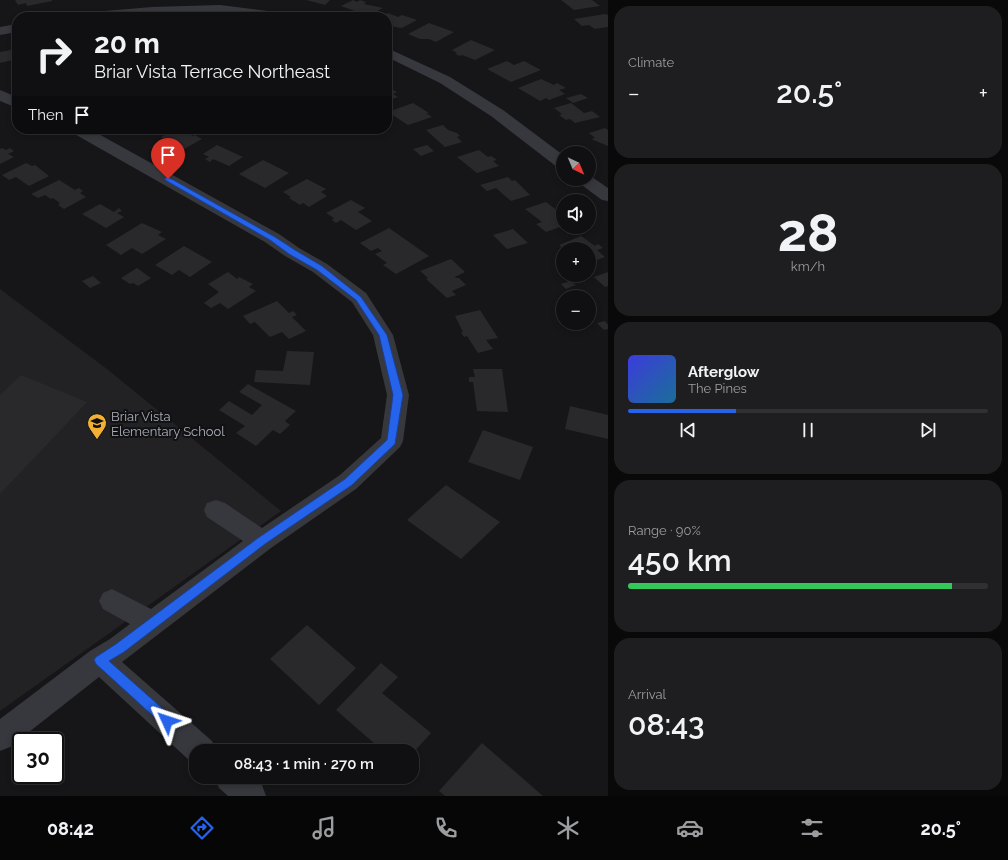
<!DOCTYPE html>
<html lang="en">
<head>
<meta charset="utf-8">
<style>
  :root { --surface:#101012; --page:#1e1e20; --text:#f1f3f6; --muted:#9c9d9f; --line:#303032; --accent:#2563eb }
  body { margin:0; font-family:Raleway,sans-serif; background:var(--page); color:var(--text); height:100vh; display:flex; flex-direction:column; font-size:15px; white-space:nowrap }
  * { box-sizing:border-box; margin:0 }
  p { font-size:13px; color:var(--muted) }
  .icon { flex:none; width:22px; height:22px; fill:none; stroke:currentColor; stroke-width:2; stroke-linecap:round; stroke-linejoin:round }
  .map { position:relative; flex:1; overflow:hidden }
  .side { display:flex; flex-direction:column; gap:6px; padding:6px; background:#09090a; width:400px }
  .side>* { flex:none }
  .top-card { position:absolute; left:12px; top:12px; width:380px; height:122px; border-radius:16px; box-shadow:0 2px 6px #0003,0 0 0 1px var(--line); background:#101012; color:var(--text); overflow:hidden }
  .needle { width:26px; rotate:136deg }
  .buttons { position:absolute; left:556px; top:146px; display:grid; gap:8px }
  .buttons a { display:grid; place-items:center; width:40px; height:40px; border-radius:50%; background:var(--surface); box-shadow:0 2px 6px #0003,0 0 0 1px var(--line); font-size:20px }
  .speed { position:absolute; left:12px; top:732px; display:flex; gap:8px; font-size:20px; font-weight:700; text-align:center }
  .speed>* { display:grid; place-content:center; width:52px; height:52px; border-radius:50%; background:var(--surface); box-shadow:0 2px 6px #0003,0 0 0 1px var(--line); line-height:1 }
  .speed .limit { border:2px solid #111; border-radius:6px; background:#fff; color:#111 }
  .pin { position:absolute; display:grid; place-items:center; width:34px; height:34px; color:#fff; margin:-41px -17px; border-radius:50% 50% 50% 0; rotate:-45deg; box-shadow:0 0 4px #0007 }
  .pin .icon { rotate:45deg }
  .me { position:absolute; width:44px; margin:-22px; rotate:312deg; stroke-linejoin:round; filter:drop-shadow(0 0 3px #0008) }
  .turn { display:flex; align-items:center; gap:14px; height:84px; padding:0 16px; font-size:18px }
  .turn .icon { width:52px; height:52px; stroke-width:2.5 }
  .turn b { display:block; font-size:28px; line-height:34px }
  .then { display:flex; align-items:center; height:38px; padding:0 16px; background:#0003; gap:8px; font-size:15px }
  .big { font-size:30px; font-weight:600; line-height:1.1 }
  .side .card { flex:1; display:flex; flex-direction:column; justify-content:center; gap:6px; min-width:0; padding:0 14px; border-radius:16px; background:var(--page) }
  .side .dial { align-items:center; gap:0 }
  .dial b { font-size:52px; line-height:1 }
  .song { display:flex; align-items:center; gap:12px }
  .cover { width:48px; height:48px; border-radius:6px; background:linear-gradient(135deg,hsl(240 70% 55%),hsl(200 70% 35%)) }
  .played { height:4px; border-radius:2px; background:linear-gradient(90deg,var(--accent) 30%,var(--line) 30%) }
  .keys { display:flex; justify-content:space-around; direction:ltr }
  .heat { display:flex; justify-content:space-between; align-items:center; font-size:22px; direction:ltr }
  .charge { height:6px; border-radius:3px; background:linear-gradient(90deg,#34c759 90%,var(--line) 0) }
  .trip { position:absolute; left:189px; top:744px; width:230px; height:40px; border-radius:16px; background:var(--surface); box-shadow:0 2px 6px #0003,0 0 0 1px var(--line); font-weight:600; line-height:40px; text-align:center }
  .dock { display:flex; height:64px; justify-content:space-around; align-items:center; background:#060607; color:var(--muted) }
  .dock .icon { width:28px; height:28px }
  .dock .active { color:var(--accent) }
  .dock b { font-size:18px; color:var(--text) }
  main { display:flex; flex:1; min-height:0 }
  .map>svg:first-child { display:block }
</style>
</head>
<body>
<main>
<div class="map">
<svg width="608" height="796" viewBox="0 0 608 796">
  <rect width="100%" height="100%" fill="#161618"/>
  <polygon fill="#222225" points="0,289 107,369 281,511 0,711"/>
  <g fill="#29292c">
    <polygon points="15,0 52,0 52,1 27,6 26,3 18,5"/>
    <polygon points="306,0 330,0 325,5"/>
    <polygon points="353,0 357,2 360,0 366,2 364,4 383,8 368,16 341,6"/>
    <polygon points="561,0 592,0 600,6 574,10"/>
    <polygon points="388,13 398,17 402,15 417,20 402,28 395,27 387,24 387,17 381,17"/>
    <polygon points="605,14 608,15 608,27 595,29 589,25 582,26 574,19"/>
    <polygon points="429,23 454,32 436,42 429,39 420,39 408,34"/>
    <polygon points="471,40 495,50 475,60 462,55 460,56 455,54 457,53 452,50"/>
    <polygon points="17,49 17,59 0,63 0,52"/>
    <polygon points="507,61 514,65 524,61 541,70 511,82 487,69"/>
    <polygon points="541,79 554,85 557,83 566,88 559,90 565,94 549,100 546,98 540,101 518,88"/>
    <polygon points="387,87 397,92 393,94 398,97 387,101"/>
    <polygon points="581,94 588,98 573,103 566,98"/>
    <polygon points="413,103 429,113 426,113 432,117 408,125 388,112"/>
    <polygon points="571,103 584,113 592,111 600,117 575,123 570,119 566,120 559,115 562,114 554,108"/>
    <polygon points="443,125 448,130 457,133 460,136 457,137 462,142 445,147 426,130"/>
    <polygon points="605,128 608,130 608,146 591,139 595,138 589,133"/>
    <polygon points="177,129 193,136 195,135 202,139 184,149 177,145 176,146 171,144 169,145 165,143 168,141 161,137"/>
    <polygon points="217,145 243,157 229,166 213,159 210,162 205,159 209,157 203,154"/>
    <polygon points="427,145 434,151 421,156 413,149"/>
    <polygon points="2,148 6,150 10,148 14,151 8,154 14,157 0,164 0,149"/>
    <polygon points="479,150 488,157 491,156 497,160 493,161 499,166 477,173 457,157"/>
    <polygon points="263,160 289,173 265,188 239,174"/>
    <polygon points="26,163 32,166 35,165 49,176 29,186 16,177 9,180 2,175"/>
    <polygon points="508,177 512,181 515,180 530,195 511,201 496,188 487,191 480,185"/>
    <polygon points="307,179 326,189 321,192 327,196 309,207 303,203 300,205 289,198 291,197 283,192"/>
    <polygon points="59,180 75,190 79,188 83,191 80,193 86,197 64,209 58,205 60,203 53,198 51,199 45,195 38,198 31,194"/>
    <polygon points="351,200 365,208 358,212 372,221 356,230 341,220 336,223 332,220 334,218 326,213"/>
    <polygon points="546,202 559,212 563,212 563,226 546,232 536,224 542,222 525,209"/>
    <polygon points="100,204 114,212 119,208 122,211 117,213 124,217 106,228 82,214"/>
    <polygon points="142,223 162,232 158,235 166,239 142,254 132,248 121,255 106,245"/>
    <polygon points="389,228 429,256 396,274 383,265 387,263 375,254 382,251 378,248 371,251 360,243"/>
    <polygon points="513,229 528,243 507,249 493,235"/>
    <polygon points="581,236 595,246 598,244 603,248 597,250 605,257 589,263 589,249 564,249 559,245"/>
    <polygon points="184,246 212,262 190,277 179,270 172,275 155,265"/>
    <polygon points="451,259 465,272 455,277 456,278 459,278 466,285 452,291 456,295 447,298 426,279 428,278 420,271"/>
    <polygon points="137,268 151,278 138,286 133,283 130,284 121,278"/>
    <polygon points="228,272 237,279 239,277 253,284 249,287 256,291 228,309 220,303 211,308 204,303 219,292 208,284"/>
    <polygon points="608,272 608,286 605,287 594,277"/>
    <polygon points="93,276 101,283 90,288 82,281"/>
    <polygon points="570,281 576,285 566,289 561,284"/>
    <polygon points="277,301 289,313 293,311 297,315 292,317 306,331 289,339 282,332 270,337 255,322 250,324 243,316"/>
    <polygon points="480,310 498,338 486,340 493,349 478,353 467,336 464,337 461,332 463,332 455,316"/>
    <polygon points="605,321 608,325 608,329 604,330 597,323"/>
    <polygon points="287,351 314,352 310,385 254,382 256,370 283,371"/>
    <polygon points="473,369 502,369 508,412 477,411 473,382 469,382 469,377 475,377"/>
    <polygon points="21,375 87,402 0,494 0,395"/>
    <polygon points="248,384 296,411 285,421 290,425 280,434 273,430 256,446 236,433 245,426 219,410 229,401 252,415 262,405 239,392"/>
    <polygon points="570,406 608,415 608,439 565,429"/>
    <polygon points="483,430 533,447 520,480 468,462"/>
    <polygon points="446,485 500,522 461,559 407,520"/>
    <polygon points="307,625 356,668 319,705 270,659"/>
    <polygon points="381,663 398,677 382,693 431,733 412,754 412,751 383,751 336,710"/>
    <polygon points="482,743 543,796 445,796 439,791"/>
  </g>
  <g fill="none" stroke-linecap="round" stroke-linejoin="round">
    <g fill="#37383d" fill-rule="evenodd">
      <polygon points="220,5 283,13 288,14 290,17 251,17 220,13 128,17 74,17 76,14 81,13 152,7"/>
      <polygon points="17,24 17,32 0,35 0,27"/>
      <polygon points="387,48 450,77 503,110 563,155 563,168 557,167 491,116 440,83 387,57"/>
      <polygon points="0,90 17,97 17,108 0,101"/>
      <polygon points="69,129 89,129 95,132 279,234 299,248 327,264 366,293 393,335 409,395 403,441 400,447 356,489 271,548 122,662 212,741 216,751 196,751 196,764 190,761 99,677 10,747 0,751 0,719 90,651 110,639 130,624 103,609 99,601 103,593 112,589 151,609 243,541 207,517 204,510 207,503 216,500 225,503 262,528 340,475 381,438 387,395 373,335 352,302 313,272 285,256 265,242 71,132"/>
      <polygon points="589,175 608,188 608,201 602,200 579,183 576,179 589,179"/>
      <polygon points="215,777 253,777 262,785 266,796 228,796 219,788"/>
    </g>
  </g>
  <polygon fill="#2563eb" stroke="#184099" points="168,177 275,237 295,250 322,266 361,297 387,335 403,395 395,444 352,485 265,544 124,652 109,661 172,717 173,721 172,725 167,727 163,725 96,664 94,660 96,657 116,644 258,538 345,479 387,440 393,395 379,335 356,300 317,270 289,254 270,240 165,180 165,178"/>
  <defs>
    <g id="school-pin" transform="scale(1)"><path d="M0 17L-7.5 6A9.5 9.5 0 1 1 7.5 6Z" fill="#f2b134" stroke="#111113"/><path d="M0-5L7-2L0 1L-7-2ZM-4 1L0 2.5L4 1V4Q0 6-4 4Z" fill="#111"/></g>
  </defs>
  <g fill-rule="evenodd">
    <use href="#school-pin" x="97" y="423"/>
  </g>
  <g text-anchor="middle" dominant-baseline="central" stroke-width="4" stroke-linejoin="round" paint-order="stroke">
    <g font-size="13" fill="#a8adb8" stroke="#111113" text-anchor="start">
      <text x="111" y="416">Briar Vista<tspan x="111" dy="15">Elementary School</tspan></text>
    </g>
  </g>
</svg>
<div class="buttons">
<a><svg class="needle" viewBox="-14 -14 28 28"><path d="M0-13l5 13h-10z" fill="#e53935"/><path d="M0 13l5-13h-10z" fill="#9c9d9f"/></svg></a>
<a><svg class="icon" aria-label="sound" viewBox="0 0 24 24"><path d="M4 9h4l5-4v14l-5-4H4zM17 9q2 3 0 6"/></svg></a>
<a>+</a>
<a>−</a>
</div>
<div class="speed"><div class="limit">30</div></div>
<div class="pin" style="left:168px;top:179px;background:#d93025"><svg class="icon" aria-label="arrive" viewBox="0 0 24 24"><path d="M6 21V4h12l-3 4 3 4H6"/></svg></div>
<svg class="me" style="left:167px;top:721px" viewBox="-20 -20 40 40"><path d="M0-17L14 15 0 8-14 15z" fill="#2563eb" stroke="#fff" stroke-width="4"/></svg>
<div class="trip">08:43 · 1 min · 270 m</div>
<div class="top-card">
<div class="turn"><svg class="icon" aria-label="right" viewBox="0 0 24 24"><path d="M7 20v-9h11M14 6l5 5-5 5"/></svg><div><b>20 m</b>Briar Vista Terrace Northeast</div></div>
<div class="then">Then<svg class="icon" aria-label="arrive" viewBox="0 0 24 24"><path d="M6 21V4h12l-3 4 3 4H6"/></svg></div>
</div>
</div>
<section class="side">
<div class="card"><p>Climate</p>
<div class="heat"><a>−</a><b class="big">20.5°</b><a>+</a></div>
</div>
<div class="card dial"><b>28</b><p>km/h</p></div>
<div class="card">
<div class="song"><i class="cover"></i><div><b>Afterglow</b><p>The Pines</p></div></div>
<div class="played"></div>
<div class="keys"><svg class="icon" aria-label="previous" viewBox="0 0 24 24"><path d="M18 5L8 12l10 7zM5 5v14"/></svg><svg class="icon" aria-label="pause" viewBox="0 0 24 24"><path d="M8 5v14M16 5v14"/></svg><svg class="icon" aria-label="next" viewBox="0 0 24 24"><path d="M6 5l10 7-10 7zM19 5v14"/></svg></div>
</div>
<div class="card"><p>Range · 90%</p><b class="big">450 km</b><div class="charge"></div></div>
<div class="card"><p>Arrival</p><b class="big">08:43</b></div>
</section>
</main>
<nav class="dock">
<b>08:42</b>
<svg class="icon active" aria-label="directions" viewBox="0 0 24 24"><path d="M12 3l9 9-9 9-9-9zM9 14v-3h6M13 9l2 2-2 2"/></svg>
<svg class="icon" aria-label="music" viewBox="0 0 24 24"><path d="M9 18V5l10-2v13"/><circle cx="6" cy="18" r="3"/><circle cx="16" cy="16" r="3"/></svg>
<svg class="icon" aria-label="phone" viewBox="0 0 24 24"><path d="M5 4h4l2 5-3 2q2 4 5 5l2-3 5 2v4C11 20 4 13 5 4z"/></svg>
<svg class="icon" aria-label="climate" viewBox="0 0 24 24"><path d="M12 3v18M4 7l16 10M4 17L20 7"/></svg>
<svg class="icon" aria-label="car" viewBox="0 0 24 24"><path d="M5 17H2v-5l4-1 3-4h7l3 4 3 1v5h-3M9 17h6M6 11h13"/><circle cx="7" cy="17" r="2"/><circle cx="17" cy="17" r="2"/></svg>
<svg class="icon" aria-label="filters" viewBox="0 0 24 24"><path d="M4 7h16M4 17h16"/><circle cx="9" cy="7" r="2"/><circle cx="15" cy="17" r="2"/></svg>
<b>20.5°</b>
</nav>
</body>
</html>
